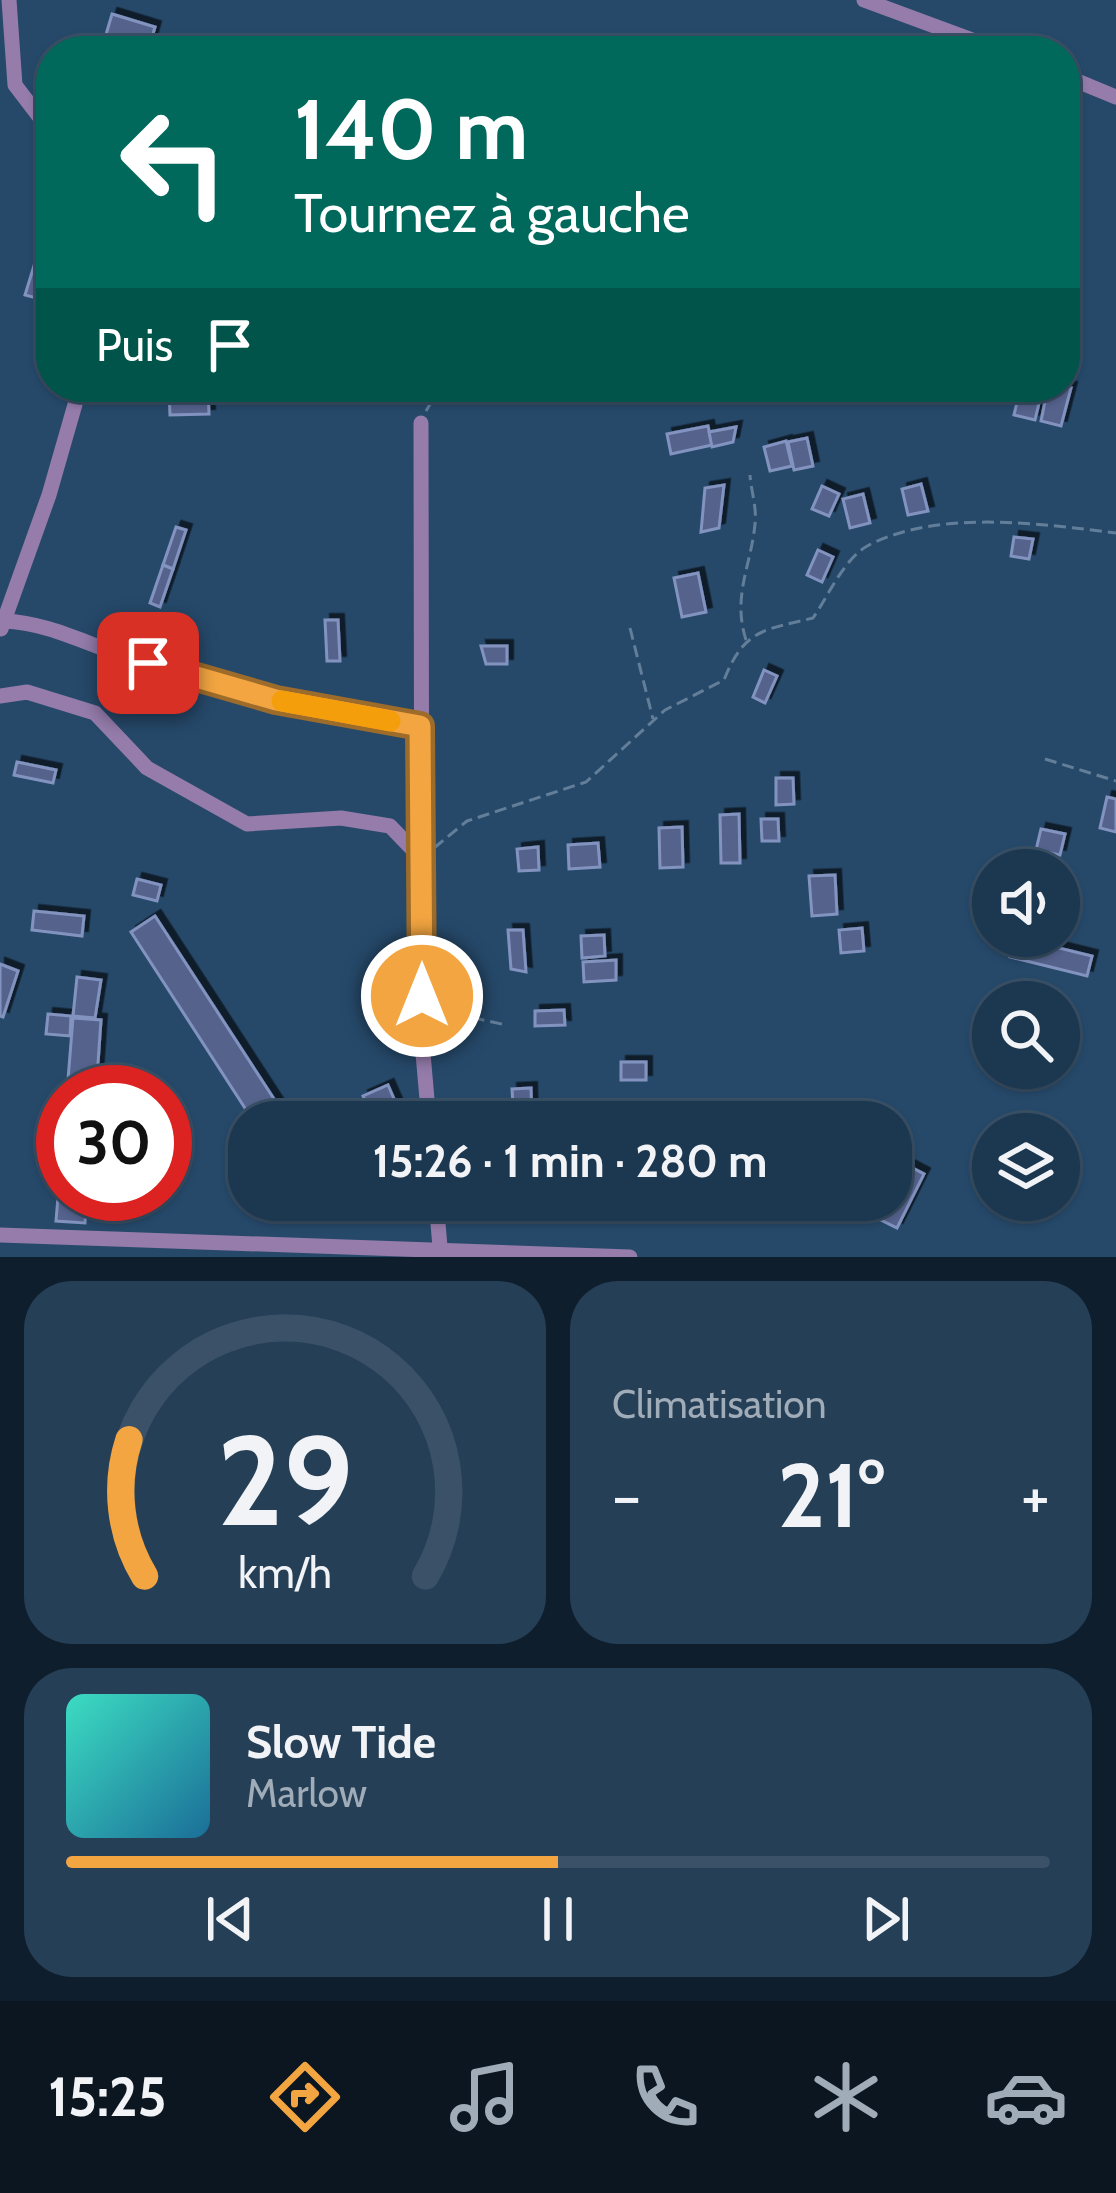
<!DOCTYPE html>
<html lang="fr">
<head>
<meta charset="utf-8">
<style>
  :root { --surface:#1c3750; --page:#253f57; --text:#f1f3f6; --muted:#a0acb7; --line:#3a5167; --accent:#f2a541 }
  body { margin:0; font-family:Cabin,sans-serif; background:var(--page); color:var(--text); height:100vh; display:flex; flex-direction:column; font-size:45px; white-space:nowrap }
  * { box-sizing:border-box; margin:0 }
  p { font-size:39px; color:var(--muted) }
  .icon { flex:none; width:66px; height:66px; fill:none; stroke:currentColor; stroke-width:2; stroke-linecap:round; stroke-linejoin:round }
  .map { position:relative; height:1257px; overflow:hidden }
  .side { display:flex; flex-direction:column; gap:24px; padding:24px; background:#0f1e2c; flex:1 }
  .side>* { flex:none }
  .banner { position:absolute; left:36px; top:36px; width:1044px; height:366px; border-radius:48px; box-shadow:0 3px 9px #0004,0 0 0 3px var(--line); background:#00695c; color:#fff; overflow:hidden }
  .fabs { position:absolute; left:972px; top:849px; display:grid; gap:24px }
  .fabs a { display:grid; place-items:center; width:108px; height:108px; border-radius:50%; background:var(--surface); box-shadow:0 3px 9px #0004,0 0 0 3px var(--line); font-size:60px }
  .speed { position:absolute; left:36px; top:1065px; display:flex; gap:24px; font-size:60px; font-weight:700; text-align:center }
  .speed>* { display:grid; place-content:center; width:156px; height:156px; border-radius:50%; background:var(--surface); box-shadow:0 3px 9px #0004,0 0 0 3px var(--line); line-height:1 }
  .speed .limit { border:18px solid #d22; background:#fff; color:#111 }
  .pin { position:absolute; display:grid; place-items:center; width:102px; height:102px; color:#fff; margin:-51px; border-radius:24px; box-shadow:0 6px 18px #0006 }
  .me { position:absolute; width:132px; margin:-66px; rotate:0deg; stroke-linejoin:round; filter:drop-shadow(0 0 9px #0008) }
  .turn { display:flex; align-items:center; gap:42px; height:252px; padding:0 60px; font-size:54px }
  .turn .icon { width:156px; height:156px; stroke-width:2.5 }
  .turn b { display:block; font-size:84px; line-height:102px }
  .then { display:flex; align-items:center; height:114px; padding:0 60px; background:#0003; gap:24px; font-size:45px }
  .big { font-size:90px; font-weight:700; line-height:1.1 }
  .side .widget { flex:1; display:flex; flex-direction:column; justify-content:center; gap:18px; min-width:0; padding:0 42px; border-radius:48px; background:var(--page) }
  .side .dial { align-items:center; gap:0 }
  .dial svg { height:312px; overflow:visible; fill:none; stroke:var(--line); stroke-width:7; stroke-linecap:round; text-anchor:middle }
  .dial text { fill:var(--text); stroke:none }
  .song { display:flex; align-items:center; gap:36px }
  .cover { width:144px; height:144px; border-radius:18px; background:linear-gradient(135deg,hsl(170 70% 55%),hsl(200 70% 35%)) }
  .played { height:12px; border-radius:6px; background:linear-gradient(90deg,var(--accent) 50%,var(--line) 50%) }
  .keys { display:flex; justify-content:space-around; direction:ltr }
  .heat { display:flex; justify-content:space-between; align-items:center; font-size:66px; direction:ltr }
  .side .tiles { flex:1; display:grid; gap:24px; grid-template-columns:1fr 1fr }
  .widget:last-child { grid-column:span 2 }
  .trip { position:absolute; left:228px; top:1101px; width:684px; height:120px; border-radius:48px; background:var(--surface); box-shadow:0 3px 9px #0004,0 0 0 3px var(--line); font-weight:700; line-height:120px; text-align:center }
  .tabs { display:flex; height:192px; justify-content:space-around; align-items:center; background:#0b1620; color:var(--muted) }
  .tabs .icon { width:84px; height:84px }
  .tabs .selected { color:var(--accent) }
  .tabs b { font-size:54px; color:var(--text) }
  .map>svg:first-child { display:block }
</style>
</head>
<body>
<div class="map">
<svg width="1116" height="1257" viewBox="0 0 1116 1257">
  <defs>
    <filter id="shadow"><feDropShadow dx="5.5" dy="-5.5" stdDeviation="0" flood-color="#0009"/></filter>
  </defs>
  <rect width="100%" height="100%" fill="#26496a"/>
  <g fill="#54628c" stroke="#8393c0" stroke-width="3" filter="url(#shadow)">
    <polygon points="112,14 155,27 148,51 105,38"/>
    <polygon points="37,256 51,261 40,299 25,295"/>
    <polygon points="1048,387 1071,388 1061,426 1041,421"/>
    <polygon points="208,391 209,414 170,415 169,392"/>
    <polygon points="1018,398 1039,403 1035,420 1014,415"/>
    <polygon points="708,426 712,445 671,454 667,434"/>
    <polygon points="736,427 733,442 712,447 709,432"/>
    <polygon points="807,438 813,466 794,470 788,442"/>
    <polygon points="786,441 792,466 770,471 764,447"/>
    <polygon points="921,484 928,511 908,515 902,489"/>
    <polygon points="724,485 719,528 701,532 705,488"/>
    <polygon points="822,486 839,494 829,516 812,509"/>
    <polygon points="863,494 870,523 850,528 843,499"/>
    <polygon points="176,527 186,530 173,569 163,565"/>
    <polygon points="1014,537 1033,539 1029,559 1011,556"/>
    <polygon points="818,550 833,557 822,582 807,575"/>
    <polygon points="163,565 173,569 160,607 150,603"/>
    <polygon points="698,573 706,612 682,617 674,578"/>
    <polygon points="325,620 338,620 340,661 327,661"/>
    <polygon points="481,646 507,646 507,664 486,664"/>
    <polygon points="764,670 777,676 765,703 753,697"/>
    <polygon points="17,762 56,770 53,783 14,775"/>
    <polygon points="776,778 793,778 794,804 776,805"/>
    <polygon points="1107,797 1116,799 1116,832 1100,828"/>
    <polygon points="739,814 740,863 721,863 720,815"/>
    <polygon points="761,819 778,819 779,841 762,841"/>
    <polygon points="682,827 683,867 660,868 659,828"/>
    <polygon points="1041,829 1065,834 1060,855 1036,850"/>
    <polygon points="598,843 600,867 569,869 568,845"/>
    <polygon points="538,847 539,870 519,871 517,849"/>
    <polygon points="835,875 837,914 812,916 809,876"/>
    <polygon points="137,879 161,885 157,901 133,895"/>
    <polygon points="34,911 84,916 82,936 32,930"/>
    <polygon points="155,916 289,1122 254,1122 131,932"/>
    <polygon points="862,928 864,951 841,953 839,930"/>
    <polygon points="508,930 523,930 526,972 511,969"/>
    <polygon points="604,935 605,956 582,958 581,936"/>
    <polygon points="1014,937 1092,956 1087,976 1010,957"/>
    <polygon points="616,960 616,980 584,982 583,962"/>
    <polygon points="0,964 18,971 3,1017 0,1016"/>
    <polygon points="77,977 101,980 95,1018 73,1016"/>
    <polygon points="564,1010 565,1025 535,1026 535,1011"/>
    <polygon points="48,1014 71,1016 70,1036 46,1034"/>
    <polygon points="73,1018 101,1020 96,1092 67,1092"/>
    <rect x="621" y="1062" width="25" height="18"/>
    <polygon points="388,1085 404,1122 374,1122 363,1096"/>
    <polygon points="531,1088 532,1122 514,1122 512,1089"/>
    <polygon points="63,1136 63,1194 87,1194 85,1223 56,1221"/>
    <polygon points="907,1165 924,1174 897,1228 879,1219"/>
    <polygon points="304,1200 339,1200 342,1205 318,1221"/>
  </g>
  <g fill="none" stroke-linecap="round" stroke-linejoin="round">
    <g stroke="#627e99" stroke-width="3" stroke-dasharray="12 6" stroke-linecap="butt">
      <polyline points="680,387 682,391"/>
      <polyline points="426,411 440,387"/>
      <polyline points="630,628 653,719"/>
      <path d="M746,640C732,596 751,566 755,524C757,507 751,491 750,475"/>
      <polyline points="1045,759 1116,781"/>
      <path d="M434,848L467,821L586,782L665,710L724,680C744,629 764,630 813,618C829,595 844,558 869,545C940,509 1041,524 1116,533"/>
      <polyline points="439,1029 469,1017 506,1025"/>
    </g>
    <g stroke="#957cab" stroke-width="15">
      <polyline points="9,0 15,85 51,132"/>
      <polyline points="864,0 1002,51"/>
      <polyline points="1065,76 1116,97"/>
      <polyline points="421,423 422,1042 429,1122"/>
      <path d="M4,621C52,623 91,647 137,660C231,687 324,708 420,726"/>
      <polyline points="1,629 49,495 80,387"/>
      <polyline points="0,696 27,692 95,713 147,768 247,824 341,818 390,826 421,858"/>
      <polyline points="436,1200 440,1247"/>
      <polyline points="0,1235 630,1257"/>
    </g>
  </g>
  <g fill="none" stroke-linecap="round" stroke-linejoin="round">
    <g stroke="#9d6b2a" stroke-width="30">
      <polyline id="route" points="148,663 276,700 420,726 422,996"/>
    </g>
    <use href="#route" stroke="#f2a541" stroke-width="21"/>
    <polyline stroke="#f59e0b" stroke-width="21" points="282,701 390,721"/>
  </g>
</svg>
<div class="fabs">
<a><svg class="icon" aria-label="sound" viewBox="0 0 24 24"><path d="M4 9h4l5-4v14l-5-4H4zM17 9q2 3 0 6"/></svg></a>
<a><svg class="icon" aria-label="search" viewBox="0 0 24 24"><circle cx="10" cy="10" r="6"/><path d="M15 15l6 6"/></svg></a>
<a><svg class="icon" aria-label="layers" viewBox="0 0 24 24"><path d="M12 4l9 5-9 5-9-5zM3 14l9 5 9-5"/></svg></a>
</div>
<div class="speed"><div class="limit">30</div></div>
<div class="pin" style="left:148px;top:663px;background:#d93025"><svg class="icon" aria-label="arrive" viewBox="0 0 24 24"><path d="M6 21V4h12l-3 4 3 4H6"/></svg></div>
<svg class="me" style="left:422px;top:996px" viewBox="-20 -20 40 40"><circle r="17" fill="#f2a541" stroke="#fff" stroke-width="3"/><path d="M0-11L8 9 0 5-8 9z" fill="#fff"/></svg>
<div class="trip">15:26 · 1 min · 280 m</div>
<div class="banner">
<div class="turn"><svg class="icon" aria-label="left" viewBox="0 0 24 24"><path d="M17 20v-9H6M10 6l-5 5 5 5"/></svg><div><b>140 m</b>Tournez à gauche</div></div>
<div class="then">Puis<svg class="icon" aria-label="arrive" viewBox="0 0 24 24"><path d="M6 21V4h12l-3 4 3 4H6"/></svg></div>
</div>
</div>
<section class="side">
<div class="tiles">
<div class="widget dial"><svg viewBox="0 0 100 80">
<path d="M14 69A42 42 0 1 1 86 69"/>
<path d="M14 69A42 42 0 0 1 10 34" stroke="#f2a541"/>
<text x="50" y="56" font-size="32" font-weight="700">29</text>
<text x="50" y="72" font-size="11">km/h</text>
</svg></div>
<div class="widget"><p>Climatisation</p>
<div class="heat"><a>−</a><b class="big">21°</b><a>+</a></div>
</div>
<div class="widget">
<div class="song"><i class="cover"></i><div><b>Slow Tide</b><p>Marlow</p></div></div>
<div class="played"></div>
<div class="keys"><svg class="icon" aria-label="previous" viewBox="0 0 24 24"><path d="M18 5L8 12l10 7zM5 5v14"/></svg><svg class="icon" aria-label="pause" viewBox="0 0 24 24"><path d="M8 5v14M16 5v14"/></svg><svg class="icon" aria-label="next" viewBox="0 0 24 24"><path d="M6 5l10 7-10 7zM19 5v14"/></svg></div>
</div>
</div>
</section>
<nav class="tabs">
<b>15:25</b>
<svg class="icon selected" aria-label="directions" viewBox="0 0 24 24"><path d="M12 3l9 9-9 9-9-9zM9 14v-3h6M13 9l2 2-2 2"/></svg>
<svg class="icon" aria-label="music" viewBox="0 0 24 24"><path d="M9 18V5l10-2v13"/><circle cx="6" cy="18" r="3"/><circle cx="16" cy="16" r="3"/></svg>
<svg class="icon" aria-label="phone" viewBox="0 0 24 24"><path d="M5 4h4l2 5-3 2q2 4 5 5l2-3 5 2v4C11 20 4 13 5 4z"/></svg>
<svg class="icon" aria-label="climate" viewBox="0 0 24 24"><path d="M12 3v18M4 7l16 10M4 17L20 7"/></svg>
<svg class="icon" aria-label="car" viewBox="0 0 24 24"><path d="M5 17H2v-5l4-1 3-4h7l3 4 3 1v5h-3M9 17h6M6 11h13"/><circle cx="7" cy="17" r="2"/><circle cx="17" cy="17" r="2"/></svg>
</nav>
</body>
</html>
